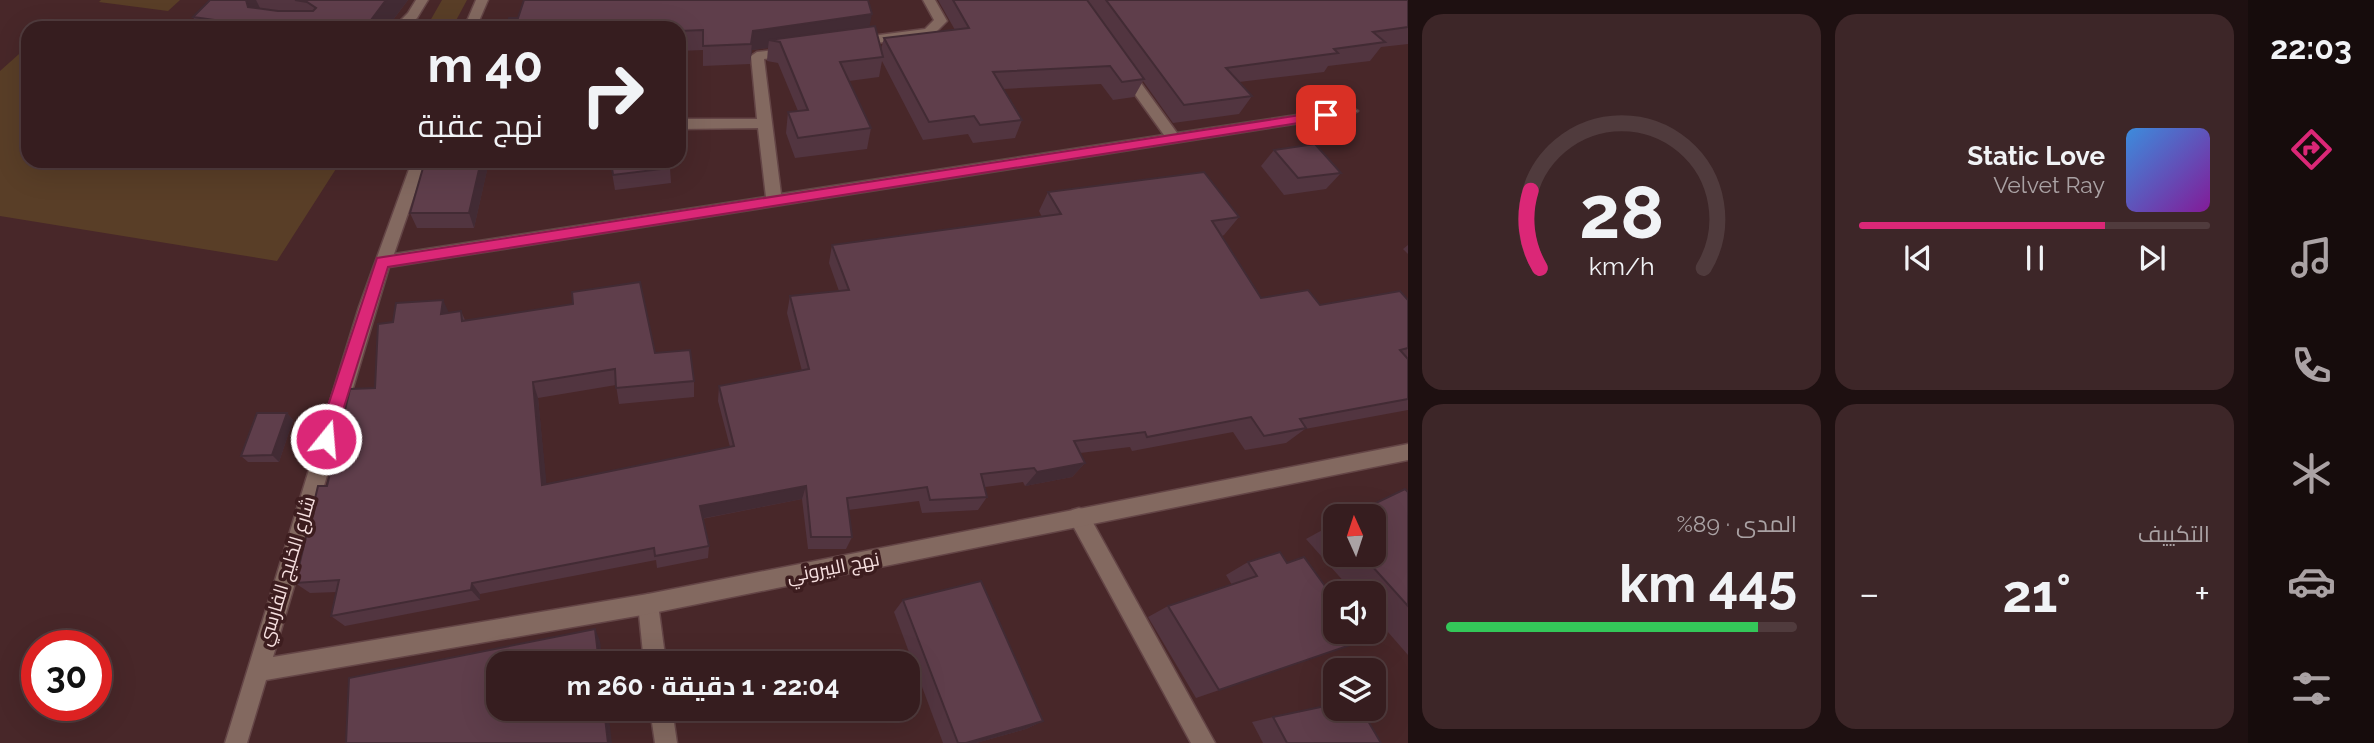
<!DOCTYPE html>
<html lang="ar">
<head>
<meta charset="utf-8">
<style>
  :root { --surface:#361d1f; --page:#3d2628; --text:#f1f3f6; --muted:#aaa2a4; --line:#503b3d; --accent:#db2777 }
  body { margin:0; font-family:Raleway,Cairo,sans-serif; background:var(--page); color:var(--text); direction:rtl; height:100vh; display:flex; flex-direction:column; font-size:26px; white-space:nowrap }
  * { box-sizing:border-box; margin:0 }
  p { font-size:23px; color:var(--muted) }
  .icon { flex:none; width:38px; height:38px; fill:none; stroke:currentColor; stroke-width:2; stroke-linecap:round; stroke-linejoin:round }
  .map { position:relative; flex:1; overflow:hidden; direction:ltr }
  .drawer { display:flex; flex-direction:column; gap:14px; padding:14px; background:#1e1011; width:840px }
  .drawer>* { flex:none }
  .top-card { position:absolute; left:21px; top:21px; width:665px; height:147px; border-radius:21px; box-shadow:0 7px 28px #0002,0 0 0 2px var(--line); direction:rtl; background:#361d1f; color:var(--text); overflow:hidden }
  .needle { width:46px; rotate:357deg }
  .controls { position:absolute; left:1323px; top:504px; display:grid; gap:14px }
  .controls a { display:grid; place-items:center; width:63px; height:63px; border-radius:14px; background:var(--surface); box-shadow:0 7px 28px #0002,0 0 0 2px var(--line); font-size:35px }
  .speed { position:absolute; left:21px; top:630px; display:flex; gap:14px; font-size:35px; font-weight:700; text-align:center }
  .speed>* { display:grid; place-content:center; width:91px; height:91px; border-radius:50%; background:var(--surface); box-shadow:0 7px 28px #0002,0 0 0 2px var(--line); line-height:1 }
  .speed .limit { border:10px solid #d22; background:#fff; color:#111 }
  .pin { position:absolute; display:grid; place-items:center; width:60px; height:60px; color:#fff; margin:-30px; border-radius:14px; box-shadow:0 4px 10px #0006 }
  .me { position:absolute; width:77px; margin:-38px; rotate:17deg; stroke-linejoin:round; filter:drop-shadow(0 0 5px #0008) }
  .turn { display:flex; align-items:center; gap:24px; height:147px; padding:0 28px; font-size:32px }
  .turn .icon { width:91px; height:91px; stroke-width:2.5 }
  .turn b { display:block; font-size:49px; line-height:60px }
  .big { font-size:52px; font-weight:700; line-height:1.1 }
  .drawer .card { flex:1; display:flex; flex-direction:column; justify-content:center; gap:10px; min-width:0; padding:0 24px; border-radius:21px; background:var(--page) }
  .drawer .dial { align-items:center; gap:0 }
  .dial svg { height:182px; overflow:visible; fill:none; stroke:var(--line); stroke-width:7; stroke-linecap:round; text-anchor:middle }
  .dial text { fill:var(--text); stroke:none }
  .song { display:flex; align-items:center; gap:21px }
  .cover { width:84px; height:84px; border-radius:10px; background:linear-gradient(135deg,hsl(210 70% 55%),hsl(290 70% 35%)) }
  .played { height:7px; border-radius:4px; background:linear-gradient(90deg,var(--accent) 70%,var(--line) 70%) }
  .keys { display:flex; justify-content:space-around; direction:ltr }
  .heat { display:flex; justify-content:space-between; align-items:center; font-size:38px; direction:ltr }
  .charge { height:10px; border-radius:5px; background:linear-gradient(90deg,#34c759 89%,var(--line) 0) }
  .drawer .tiles { flex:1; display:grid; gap:14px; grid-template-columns:repeat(2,1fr) }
  .trip { position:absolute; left:486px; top:651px; width:434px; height:70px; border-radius:21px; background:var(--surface); box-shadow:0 7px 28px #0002,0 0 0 2px var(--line); font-weight:700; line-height:70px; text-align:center; direction:rtl }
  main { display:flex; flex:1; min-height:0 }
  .tabs { display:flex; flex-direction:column; width:126px; justify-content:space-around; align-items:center; background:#160c0c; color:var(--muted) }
  .tabs .icon { width:49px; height:49px }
  .tabs .selected { color:var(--accent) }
  .tabs b { font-size:32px; color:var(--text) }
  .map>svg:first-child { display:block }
</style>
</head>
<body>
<main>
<nav class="tabs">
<b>22:03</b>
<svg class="icon selected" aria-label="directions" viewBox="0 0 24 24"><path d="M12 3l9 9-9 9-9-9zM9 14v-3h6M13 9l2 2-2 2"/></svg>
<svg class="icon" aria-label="music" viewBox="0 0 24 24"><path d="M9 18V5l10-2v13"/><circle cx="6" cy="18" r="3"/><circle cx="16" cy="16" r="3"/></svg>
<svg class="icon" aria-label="phone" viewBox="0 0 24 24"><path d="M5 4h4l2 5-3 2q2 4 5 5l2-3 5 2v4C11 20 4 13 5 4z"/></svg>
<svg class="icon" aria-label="climate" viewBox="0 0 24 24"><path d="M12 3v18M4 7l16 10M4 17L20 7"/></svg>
<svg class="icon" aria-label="car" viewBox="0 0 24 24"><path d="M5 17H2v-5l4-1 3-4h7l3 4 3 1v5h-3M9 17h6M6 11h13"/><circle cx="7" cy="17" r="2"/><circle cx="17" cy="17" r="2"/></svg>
<svg class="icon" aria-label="filters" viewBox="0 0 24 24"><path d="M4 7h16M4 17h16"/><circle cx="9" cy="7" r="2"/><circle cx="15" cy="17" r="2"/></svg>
</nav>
<section class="drawer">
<div class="tiles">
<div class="card">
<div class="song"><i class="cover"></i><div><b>Static Love</b><p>Velvet Ray</p></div></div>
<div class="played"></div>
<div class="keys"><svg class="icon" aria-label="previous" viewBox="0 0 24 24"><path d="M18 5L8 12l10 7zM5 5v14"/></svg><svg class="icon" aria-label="pause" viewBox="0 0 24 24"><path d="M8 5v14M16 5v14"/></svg><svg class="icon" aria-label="next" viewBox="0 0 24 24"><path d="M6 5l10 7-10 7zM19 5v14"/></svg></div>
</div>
<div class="card dial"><svg viewBox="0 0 100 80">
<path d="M14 69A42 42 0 1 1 86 69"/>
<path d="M14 69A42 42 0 0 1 10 35" stroke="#db2777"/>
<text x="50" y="56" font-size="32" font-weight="700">28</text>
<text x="50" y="72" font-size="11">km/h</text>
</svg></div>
<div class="card"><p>التكييف</p>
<div class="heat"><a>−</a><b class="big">21°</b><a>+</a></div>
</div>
<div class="card"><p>المدى · 89%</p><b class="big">445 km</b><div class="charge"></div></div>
</div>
</section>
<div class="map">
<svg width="1408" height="743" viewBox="0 0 1408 743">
  <rect width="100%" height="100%" fill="#482729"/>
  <g fill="#593e27">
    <polygon points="101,0 180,0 168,11 99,2"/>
    <polygon points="442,0 467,0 452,28 426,28"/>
    <polygon points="28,46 28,161 341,161 277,261 0,216 0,71"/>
  </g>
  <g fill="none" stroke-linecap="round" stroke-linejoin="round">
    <g stroke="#644546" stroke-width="3">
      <g id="service">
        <polygon points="416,0 428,0 417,18 406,28 393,28 408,13"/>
        <polygon points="1079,508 1086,510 1215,743 1191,743 1072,524 1069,517 1072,510"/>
        <polygon points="648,594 655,597 658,604 666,663 644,663 638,604 641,597"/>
        <polygon points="650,709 672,709 677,743 655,743"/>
      </g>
    </g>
    <g stroke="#644546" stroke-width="3">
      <g id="minor">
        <polygon points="476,0 488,0 476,28 464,28"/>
        <polygon points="923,0 935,0 947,21 933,35 856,46 850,42 856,38 925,29 934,20"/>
        <polygon points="790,48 795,49 795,55 764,59 781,194 1164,135 1118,71 1125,67 1130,68 1177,133 1351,107 1358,111 1351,115 389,267 273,657 648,594 1408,444 1408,460 648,614 266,680 247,743 225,743 359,307 412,161 426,161 394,254 766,197 758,128 679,129 679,119 757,119 751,56 757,52"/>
      </g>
    </g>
    <use href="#service" fill="#836960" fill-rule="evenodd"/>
    <use href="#minor" fill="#836960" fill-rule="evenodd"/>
  </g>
  <g fill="#523540">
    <polygon points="210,0 408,0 387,28 199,28 193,17"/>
    <polygon points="938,0 1408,0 1408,44 1381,47 1370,61 1328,66 1324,72 1239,82 1252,96 1239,114 1173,123 1143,81 1134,97 1113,100 1101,84 1003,89 1022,120 1015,138 973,143 968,134 923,140 882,61 879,77 849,81 871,128 867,149 795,158 786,133 788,112 798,111 778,63 767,61 768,48 752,50 750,64 703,66 703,50 679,51 679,28 870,26 881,49 884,38 955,30"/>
    <polygon points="1274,150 1341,173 1326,189 1284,195 1261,166"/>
    <polygon points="425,161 489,161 474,228 417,228 410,213"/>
    <polygon points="610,161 670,168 671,183 615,190"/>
    <polygon points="1048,192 1239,217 1224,235 1222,236 1261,298 1320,305 1408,300 1408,410 1305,429 1286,443 1245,450 1233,432 1132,451 1130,447 1080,453 1085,463 1072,477 1025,486 1023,482 985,487 987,497 978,510 922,513 919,501 848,510 852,537 846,549 808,549 802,499 702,519 709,546 708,558 657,568 656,560 480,594 480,600 345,626 331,616 337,592 310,593 295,583 327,486 375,388 393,322 461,311 465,320 655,353 694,381 694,397 619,404 616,385 538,398 546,484 730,447 718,401 719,386 802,371 787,313 790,296 839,291 829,263 832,245 1042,217 1039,211"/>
    <polygon points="1408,245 1408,254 1403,249"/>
    <polygon points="287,413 293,420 279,462 248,462 241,456"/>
    <polygon points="1408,492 1408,655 1374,616 1374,593 1354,593 1306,539 1335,523 1335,555 1374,555"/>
    <polygon points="1248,562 1287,563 1365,640 1196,698 1148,617 1168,606 1232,585 1226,575"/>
    <polygon points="903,600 1043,721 1026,729 976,743 943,743 894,612"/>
    <polygon points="1273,717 1381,743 1263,743 1252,722"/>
  </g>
  <g fill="#422b34">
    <polygon points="246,0 256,0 263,14 248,7"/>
    <polygon points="386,0 408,0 387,28 365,28"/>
    <polygon points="872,14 868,34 780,42 769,40 768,48 752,50 750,64 753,31"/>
    <polygon points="481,161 489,162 474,228 469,213"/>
    <polygon points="443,300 451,317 441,314"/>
    <polygon points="533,382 538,398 548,498 542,485"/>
    <polygon points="287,413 293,420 279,462 272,455"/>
    <polygon points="1085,463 1072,477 1025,486 1037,472"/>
    <polygon points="806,486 802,499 700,519 700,506"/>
    <polygon points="472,583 480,594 480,600 471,590"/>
    <polygon points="595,629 600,641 603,663 599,663"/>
    <polygon points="604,709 608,709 612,743 608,743"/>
    <polygon points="1043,721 1026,729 976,743 966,743"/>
  </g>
  <g fill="#5f3e4b" stroke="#422b34" stroke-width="2">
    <polygon points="210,0 246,0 248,7 278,11 313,11 316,8 307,2 295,0 386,0 365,28 273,28 193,17"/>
    <polygon points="524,0 868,0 872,14 753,31 751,44 703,46 703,30 679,31 679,28 507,28 509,18 518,18"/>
    <polygon points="953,0 1087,0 1144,79 1122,82 1110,66 993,72 1022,120 980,125 974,116 929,122 884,38 969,28"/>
    <polygon points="1106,0 1408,0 1408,27 1373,32 1385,42 1334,49 1338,53 1226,68 1252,96 1184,105"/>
    <polygon points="875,26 883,57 840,62 871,128 798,138 788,112 808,110 780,42 769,40"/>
    <polygon points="1315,144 1341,173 1298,178 1274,150"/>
    <polygon points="425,161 481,161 469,213 410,213"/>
    <polygon points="611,161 669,161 670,168 613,175"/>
    <polygon points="1204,172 1239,217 1212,221 1261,298 1308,290 1320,305 1400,291 1408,300 1408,348 1400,350 1408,359 1408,399 1300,419 1306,428 1264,436 1251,417 1147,437 1145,432 1074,441 1085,463 1037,472 1034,468 981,474 987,497 930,500 927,487 847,498 852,537 811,537 806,486 700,506 709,546 655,556 654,548 472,583 471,590 331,616 339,580 295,583 318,486 327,486 350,389 375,388 378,324 393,322 396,303 443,300 441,314 461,311 462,321 573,304 572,292 640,282 655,353 690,350 694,381 616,388 615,369 533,382 542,485 734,446 719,386 809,369 790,296 849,290 832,245 1061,214 1048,192"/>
    <polygon points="257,413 287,413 272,455 241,456"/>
    <polygon points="1405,489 1408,492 1408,606 1362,555 1374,555 1374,516 1349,516"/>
    <polygon points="1280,552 1287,563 1304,557 1335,600 1335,632 1359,632 1365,640 1219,690 1168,606 1257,576 1248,562"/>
    <polygon points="981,581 1043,721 966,743 958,743 903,600"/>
    <polygon points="595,629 599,663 499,663 499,709 604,709 608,743 346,743 349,678"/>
    <polygon points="1335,704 1335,709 1361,709 1381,743 1287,743 1273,717"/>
  </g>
  <polygon fill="#db2777" stroke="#8e194d" stroke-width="2" points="1326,111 1332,115 1330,118 388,267 334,439 332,444 326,446 320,444 317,439 377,258"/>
  <g text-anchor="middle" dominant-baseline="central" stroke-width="7" stroke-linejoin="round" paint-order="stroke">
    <g font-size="19" fill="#f7e0e0" stroke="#3d1d1f">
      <text transform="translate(833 567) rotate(-11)">نهج البيروني</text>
      <text transform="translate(286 571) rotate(-73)">شارع الخليج الفارسي</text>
    </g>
  </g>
</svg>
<div class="controls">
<a><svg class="needle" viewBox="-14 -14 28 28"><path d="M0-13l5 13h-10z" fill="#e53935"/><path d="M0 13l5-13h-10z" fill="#aaa2a4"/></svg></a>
<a><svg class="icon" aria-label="sound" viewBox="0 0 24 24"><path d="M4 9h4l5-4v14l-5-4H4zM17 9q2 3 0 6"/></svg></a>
<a><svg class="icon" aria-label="layers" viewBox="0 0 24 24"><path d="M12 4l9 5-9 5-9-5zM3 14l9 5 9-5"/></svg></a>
</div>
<div class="speed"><div class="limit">30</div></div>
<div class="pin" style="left:1326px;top:115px;background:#d93025"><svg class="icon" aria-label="arrive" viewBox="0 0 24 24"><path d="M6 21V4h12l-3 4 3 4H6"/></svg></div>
<svg class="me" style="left:326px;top:439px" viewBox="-20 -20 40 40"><circle r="17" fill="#db2777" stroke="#fff" stroke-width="3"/><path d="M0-11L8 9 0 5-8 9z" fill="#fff"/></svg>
<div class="trip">22:04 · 1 دقيقة · 260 m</div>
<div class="top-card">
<div class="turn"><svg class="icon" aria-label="right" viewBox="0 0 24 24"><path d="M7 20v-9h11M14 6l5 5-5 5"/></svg><div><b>40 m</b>نهج عقبة</div></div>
</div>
</div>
</main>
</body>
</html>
